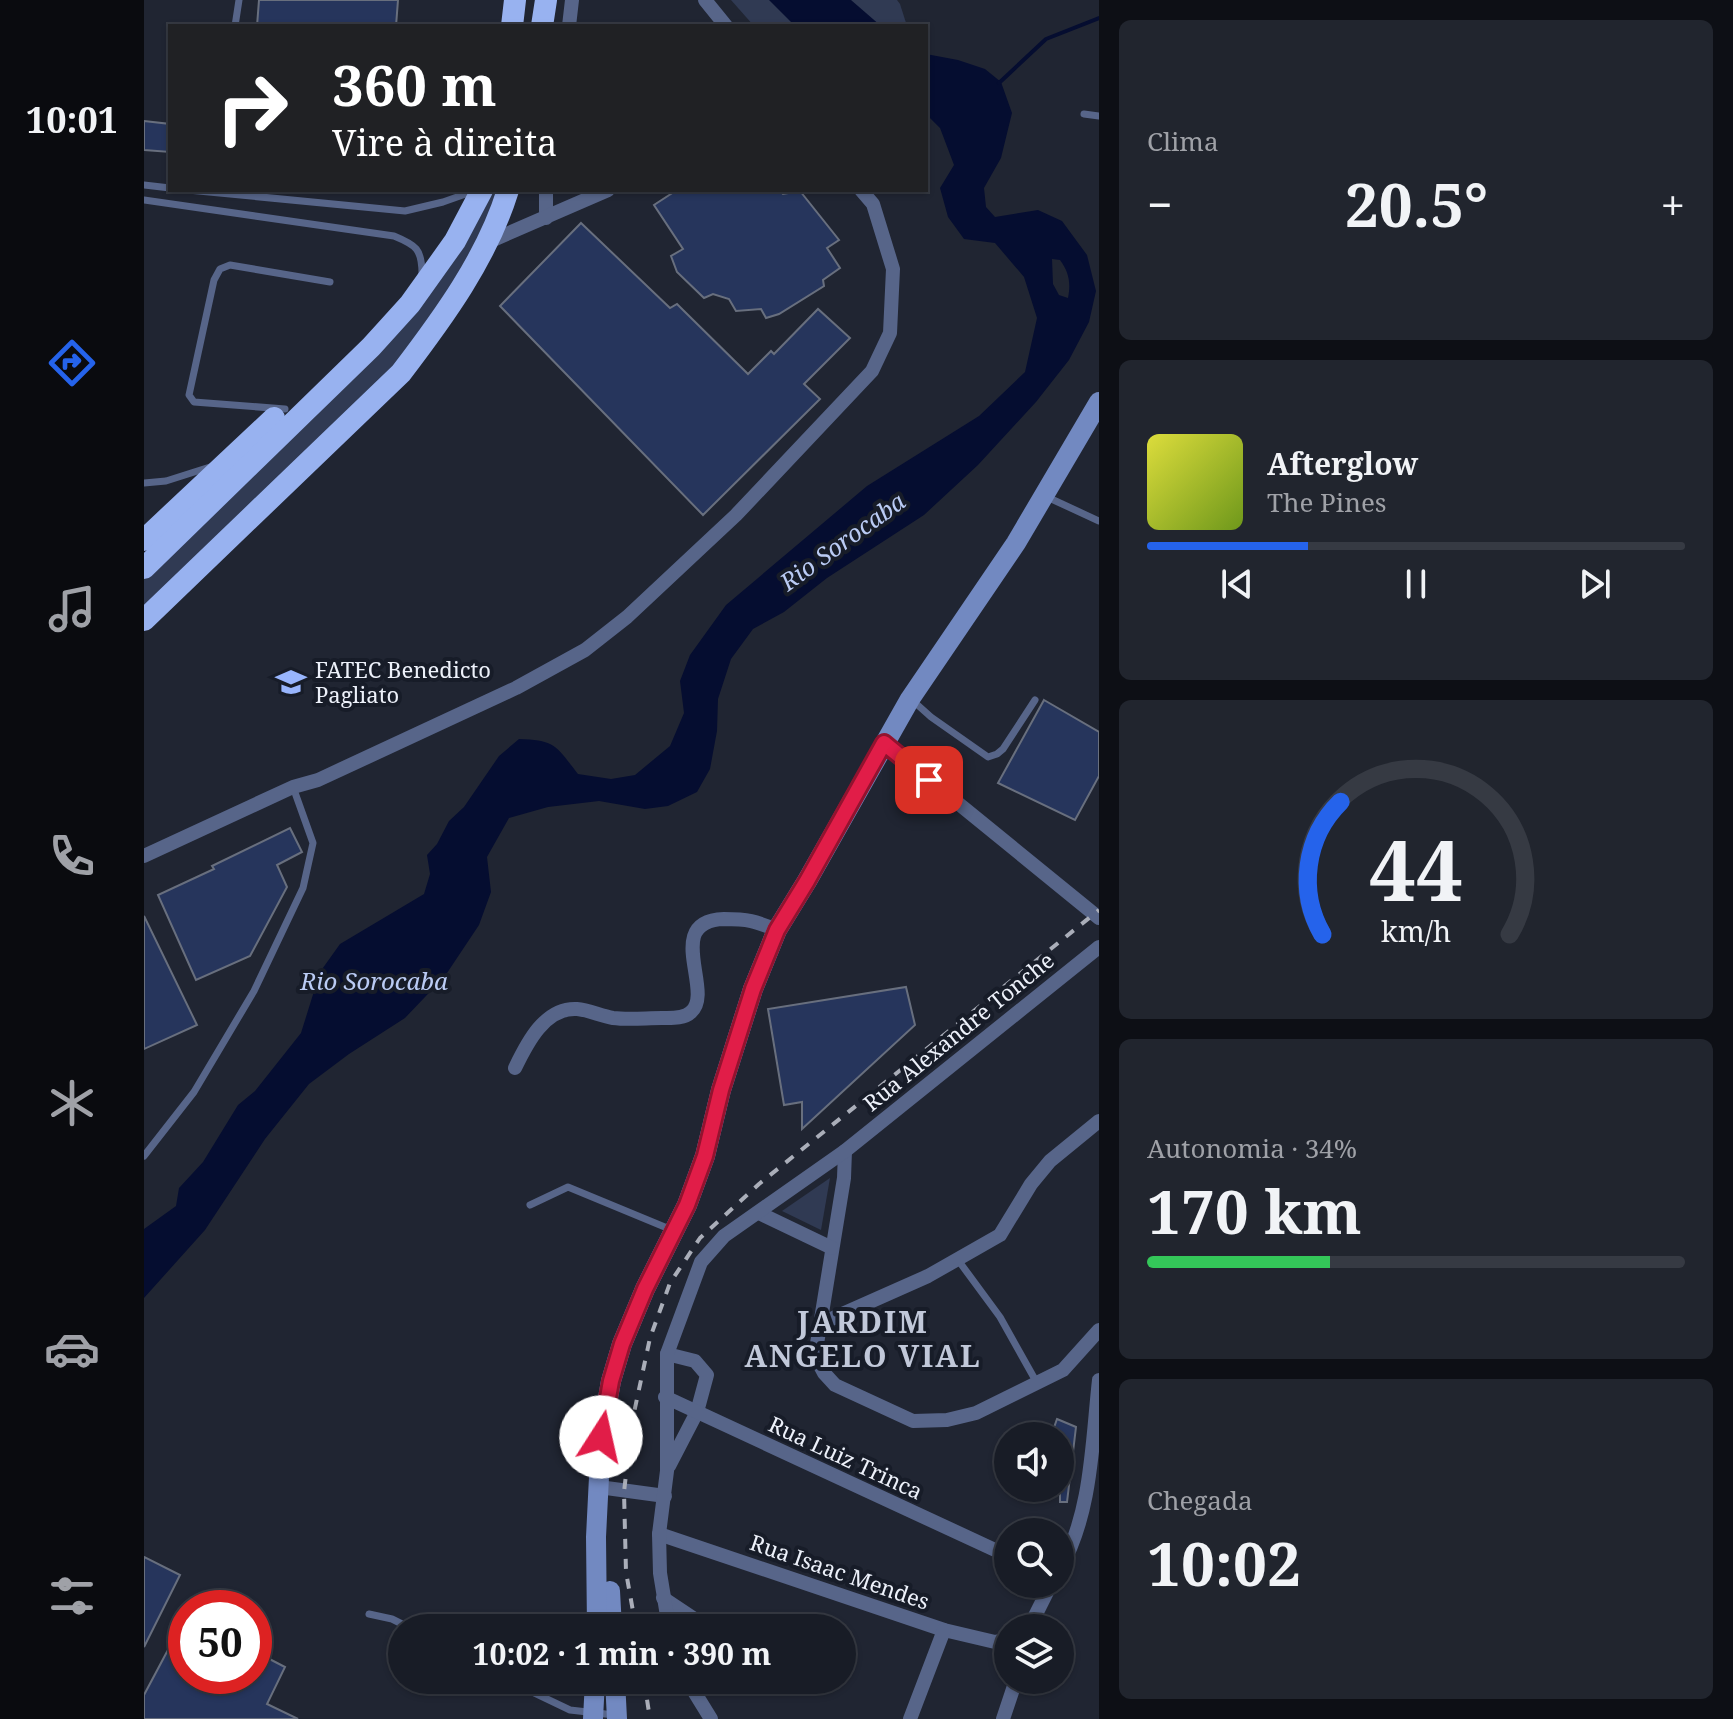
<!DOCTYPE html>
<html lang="pt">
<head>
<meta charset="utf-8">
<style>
  :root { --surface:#181c26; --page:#21252e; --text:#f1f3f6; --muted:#9fa1a7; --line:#363a43; --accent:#2563eb }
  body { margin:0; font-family:"Noto Serif",serif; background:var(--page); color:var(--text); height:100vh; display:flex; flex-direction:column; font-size:30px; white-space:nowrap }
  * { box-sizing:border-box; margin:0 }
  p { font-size:26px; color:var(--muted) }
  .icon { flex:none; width:44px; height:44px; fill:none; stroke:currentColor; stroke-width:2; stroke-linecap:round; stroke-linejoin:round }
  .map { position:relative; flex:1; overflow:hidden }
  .side { display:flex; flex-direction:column; gap:20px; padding:20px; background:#0d0f15; width:634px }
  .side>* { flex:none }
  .top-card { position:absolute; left:24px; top:24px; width:760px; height:168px; border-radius:0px; box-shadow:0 2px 6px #0004,0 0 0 2px var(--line); background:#202124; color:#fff; overflow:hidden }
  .tools { position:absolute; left:850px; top:1422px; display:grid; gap:16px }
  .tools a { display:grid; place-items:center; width:80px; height:80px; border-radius:50%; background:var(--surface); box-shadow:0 2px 6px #0004,0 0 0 2px var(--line); font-size:40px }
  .speed { position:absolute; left:24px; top:1590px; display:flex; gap:16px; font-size:40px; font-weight:700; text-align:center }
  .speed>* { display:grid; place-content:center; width:104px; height:104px; border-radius:50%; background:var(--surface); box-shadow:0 2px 6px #0004,0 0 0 2px var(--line); line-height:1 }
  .speed .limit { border:12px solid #d22; background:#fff; color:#111 }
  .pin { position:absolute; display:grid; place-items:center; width:68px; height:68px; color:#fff; margin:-34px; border-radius:16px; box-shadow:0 4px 12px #0006 }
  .me { position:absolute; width:88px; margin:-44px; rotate:10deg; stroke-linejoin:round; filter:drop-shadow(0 0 6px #0008) }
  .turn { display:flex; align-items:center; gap:28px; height:168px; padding:0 32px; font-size:36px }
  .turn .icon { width:104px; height:104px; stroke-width:2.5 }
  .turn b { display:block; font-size:56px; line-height:68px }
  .big { font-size:60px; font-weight:700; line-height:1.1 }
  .side .card { flex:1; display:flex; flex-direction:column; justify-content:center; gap:12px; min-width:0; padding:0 28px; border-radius:12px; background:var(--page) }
  .side .dial { align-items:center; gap:0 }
  .dial svg { height:208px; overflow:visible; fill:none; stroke:var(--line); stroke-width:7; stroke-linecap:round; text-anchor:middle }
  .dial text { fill:var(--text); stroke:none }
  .song { display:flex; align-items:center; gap:24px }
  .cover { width:96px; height:96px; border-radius:12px; background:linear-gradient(135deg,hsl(60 70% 55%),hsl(80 70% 35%)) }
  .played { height:8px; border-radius:4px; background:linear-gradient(90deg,var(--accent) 30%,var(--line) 30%) }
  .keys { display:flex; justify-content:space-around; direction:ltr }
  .heat { display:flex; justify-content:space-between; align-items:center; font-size:44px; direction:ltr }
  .charge { height:12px; border-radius:6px; background:linear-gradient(90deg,#34c759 34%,var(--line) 0) }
  .trip { position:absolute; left:244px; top:1614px; width:468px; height:80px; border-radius:40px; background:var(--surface); box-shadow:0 2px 6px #0004,0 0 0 2px var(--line); font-weight:700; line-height:80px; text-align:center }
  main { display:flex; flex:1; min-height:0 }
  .menu { display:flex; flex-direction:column; width:144px; justify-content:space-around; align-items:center; background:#0a0b0f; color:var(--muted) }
  .menu .icon { width:56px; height:56px }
  .menu .current { color:var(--accent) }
  .menu b { font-size:36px; color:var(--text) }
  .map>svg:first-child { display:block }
</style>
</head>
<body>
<main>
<nav class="menu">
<b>10:01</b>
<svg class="icon current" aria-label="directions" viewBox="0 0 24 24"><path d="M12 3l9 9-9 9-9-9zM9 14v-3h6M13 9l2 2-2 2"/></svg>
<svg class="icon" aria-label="music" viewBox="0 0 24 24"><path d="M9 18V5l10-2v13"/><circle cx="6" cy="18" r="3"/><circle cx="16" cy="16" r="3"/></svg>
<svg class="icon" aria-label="phone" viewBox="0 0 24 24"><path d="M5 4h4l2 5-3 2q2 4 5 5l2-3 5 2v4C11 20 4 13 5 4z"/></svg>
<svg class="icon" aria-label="climate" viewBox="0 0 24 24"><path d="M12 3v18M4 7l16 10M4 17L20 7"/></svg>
<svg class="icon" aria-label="car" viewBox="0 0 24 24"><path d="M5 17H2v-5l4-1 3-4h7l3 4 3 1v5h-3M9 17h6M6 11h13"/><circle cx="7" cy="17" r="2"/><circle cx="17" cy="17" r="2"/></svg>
<svg class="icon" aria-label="filters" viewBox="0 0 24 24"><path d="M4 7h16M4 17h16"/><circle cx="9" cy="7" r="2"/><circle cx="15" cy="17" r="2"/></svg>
</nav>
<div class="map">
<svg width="955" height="1719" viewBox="0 0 955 1719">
  <rect width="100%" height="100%" fill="#202532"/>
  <g fill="#303a53">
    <polygon points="587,0 753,0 756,4 763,26 610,26"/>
    <polygon points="345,190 356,190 313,283 250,368 0,608 0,576 170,418 219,368"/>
    <polygon points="686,1178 677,1230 638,1211"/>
  </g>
  <g fill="#050d30" fill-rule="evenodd">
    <polygon points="625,0 707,0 737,26 651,26"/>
    <path d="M782,54L814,60L841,69L857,82L868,113L857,158L840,188L842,207L851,217L894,210L918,221L943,255L952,291L945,322L925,360L892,402L834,465L780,515L683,578L640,612L609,629L587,659L574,699L573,731L566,769L553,792L524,806L501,809L455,801L404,807L365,818L343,857L347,892L335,925L301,976L261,1018L205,1054L165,1084L121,1139L61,1230L0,1298V1229L32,1206L35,1188L59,1162L94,1105L111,1091L157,1033L176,972L196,944L280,894L286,874L283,855L293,844L305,821L320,807L355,756L375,739C412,740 412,746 434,774L467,779L491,775L526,746L540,713L536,681L546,655L582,605L723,486L835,416L881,372L893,318L880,277L851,243L820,239L804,217L796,188L810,165L796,128L782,114ZM908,259L916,260C925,272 927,283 924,298L915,295L909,284Z"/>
  </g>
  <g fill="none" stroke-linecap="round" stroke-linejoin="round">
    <polyline stroke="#050d30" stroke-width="4" points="855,83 902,39 955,18"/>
  </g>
  <g fill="#26355c" stroke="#686f7e" stroke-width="2">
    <polygon points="115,0 254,0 252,26 113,26"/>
    <polygon points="0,121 26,124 26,152 0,150"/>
    <polygon points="533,190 635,190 639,194 656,191 695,240 683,248 696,268 679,280 680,286 635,314 622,318 617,309 592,311 585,299 569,294 560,298 533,272 527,256 539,249 510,205"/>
    <polygon points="437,223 526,308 533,304 539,310 604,374 627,351 630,354 674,309 706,338 660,384 676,399 559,515 356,306"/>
    <polygon points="900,700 955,732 955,776 931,820 854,783"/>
    <polygon points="146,828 158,852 133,865 143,887 106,956 52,980 14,895 70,869 68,866"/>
    <polygon points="0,916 53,1025 0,1049"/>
    <polygon points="762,987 771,1025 658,1129 658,1102 640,1105 624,1009"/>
    <polygon points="913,1419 932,1427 923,1502 916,1502 916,1436 907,1436"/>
    <polygon points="0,1557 36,1575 0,1647"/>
    <polygon points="42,1616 42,1676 110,1676 110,1651 141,1667 123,1704 154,1719 0,1719 0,1695"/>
  </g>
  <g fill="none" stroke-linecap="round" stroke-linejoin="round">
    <g stroke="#576589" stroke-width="7">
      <polyline points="91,26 95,0"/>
      <polyline points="940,114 955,116"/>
      <polyline points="0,185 26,188"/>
      <polyline points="44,190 261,211 299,202 330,191"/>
      <path d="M0,200L250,236C272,245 278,249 278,274"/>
      <polyline points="141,409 50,402 45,395 70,280 76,269 86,265 186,282"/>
      <polyline points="0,483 22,481 66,467"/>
      <polyline points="903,497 955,521"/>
      <polyline points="768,700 787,717 844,757 853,754 859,749 891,700"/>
      <polyline points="0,1156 50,1092 110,991 159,888 169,843 149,787"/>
      <polyline points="386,1205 424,1187 528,1230"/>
      <polyline points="814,1260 856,1317 893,1383"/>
      <polyline points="225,1614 248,1619 266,1628"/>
      <polyline points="363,1680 426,1710 470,1715"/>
    </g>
    <g stroke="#576589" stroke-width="14">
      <polyline points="561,0 582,26"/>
      <polyline points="425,26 428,0"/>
      <polyline points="402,218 402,190"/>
      <polyline points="342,243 464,190"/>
      <polyline points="740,743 955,918"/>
      <polyline points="0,856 149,787 174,780 372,688 441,650 483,617 592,515 728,371 746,333 749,269 729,204 717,190"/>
      <path d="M371,1068C383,1043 401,1007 433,1009C445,1010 457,1016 469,1018C485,1020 502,1018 518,1018C527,1018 540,1019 547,1012C571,992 518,921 580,919C604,919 611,921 633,930"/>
      <polyline points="701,1151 700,1178 671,1356 680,1373 691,1385 769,1421 803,1420 832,1413 919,1370 955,1330"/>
      <polyline points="615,1213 688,1248"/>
      <polyline points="676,1324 784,1276 856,1235 887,1184 906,1161 955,1121"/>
      <polyline points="523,1354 551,1361 563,1375 553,1412 525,1466"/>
      <polyline points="521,1397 864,1556"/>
      <polyline points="455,1487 521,1496"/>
      <polyline points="515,1534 800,1630 851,1642 864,1639"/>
      <path d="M916,1569C948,1513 948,1442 955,1380"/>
      <polyline points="519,1598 549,1618 556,1628"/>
      <polyline points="525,1628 516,1573 515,1534 523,1471 523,1354 557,1262 580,1236 701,1151 955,947"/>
      <polyline points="885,1628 907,1584"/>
      <polyline points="543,1680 567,1719"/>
      <polyline points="766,1719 800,1630"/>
      <polyline points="859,1719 872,1680"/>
    </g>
    <g stroke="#7289c1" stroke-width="20">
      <polyline points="466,1591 468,1628"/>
      <polyline points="453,1628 452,1537 457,1437 467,1381 478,1344 501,1289 543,1205 561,1156 577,1090 609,989 633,930 663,881 766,699 872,543 955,402"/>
      <polyline points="471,1680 473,1719"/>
      <polyline points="449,1719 451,1680"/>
    </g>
    <g stroke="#98b2f0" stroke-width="22">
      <polyline points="368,26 371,0"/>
      <polyline points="398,26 402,0"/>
      <polyline points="0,540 130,418"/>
      <polyline points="0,568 227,347 266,304 311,241 338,190"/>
      <path d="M0,620L257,373C299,318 343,258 364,190"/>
    </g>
    <g stroke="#aaaeb9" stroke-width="4" stroke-dasharray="10 10" stroke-linecap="butt">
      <polyline points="492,1628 482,1572 480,1492 488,1422 506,1338 526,1283 556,1238 615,1184 955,910"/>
      <polyline points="500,1680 506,1719"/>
    </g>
  </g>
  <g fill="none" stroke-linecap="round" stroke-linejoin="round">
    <g stroke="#92132f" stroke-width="20">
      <polyline id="route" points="457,1437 467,1381 478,1344 501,1289 543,1205 561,1156 577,1090 609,989 633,930 663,881 740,743 785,780"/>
    </g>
    <use href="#route" stroke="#e11d48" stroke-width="14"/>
  </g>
  <defs>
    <g id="university-bare" transform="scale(2.4)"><path d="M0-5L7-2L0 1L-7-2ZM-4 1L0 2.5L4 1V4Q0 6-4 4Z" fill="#98b5fd" stroke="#171c28" stroke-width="2.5" paint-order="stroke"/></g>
  </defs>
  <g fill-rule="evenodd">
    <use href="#university-bare" x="147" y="682"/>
  </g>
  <g text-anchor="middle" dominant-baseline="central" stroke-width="8" stroke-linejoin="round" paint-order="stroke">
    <g font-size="22" fill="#edf1fa" stroke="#171c28" text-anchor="start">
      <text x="171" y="669">FATEC Benedicto<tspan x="171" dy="25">Pagliato</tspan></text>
    </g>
    <g font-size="22" fill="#edf1fa" stroke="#171c28">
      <text transform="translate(814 1031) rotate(-39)">Rua Alexandre Tonche</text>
      <text transform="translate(702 1457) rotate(25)">Rua Luiz Trinca</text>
      <text transform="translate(696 1571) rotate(19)">Rua Isaac Mendes</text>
    </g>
    <g font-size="24" font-style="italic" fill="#bacbf4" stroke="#171c28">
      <text transform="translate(698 541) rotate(-36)">Rio Sorocaba</text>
      <text x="230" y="980">Rio Sorocaba</text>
    </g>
    <g font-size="30" font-weight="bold" letter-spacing="2" fill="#c1c8d9" stroke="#171c28">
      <text x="719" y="1321">JARDIM<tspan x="719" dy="34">ANGELO VIAL</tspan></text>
    </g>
  </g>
</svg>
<div class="tools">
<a><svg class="icon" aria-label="sound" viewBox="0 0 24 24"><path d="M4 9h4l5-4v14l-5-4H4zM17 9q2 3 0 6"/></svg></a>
<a><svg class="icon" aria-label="search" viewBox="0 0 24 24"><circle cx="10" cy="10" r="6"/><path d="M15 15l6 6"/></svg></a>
<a><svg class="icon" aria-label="layers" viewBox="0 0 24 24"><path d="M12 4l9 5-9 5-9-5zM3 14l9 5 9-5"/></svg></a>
</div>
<div class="speed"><div class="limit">50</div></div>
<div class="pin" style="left:785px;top:780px;background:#d93025"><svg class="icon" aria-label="arrive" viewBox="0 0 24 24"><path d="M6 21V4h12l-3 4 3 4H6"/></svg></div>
<svg class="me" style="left:457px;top:1437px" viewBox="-20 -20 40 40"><circle r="19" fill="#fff"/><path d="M0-13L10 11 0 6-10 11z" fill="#e11d48"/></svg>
<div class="trip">10:02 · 1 min · 390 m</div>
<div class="top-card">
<div class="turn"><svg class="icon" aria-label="right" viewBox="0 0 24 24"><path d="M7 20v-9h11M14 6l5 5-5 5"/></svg><div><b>360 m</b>Vire à direita</div></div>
</div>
</div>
<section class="side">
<div class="card"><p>Clima</p>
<div class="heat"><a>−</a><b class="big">20.5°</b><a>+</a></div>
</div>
<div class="card">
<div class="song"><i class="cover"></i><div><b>Afterglow</b><p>The Pines</p></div></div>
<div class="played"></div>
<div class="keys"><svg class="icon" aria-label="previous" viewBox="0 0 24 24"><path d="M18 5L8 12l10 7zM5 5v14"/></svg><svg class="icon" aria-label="pause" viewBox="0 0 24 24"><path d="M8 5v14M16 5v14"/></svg><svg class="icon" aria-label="next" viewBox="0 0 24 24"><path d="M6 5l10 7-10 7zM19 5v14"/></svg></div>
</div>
<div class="card dial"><svg viewBox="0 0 100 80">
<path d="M14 69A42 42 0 1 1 86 69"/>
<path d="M14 69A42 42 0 0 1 21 18" stroke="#2563eb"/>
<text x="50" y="56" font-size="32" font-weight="700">44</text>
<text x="50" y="72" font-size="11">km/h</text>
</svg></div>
<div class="card"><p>Autonomia · 34%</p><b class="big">170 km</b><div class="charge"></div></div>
<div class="card"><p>Chegada</p><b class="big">10:02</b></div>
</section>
</main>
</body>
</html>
